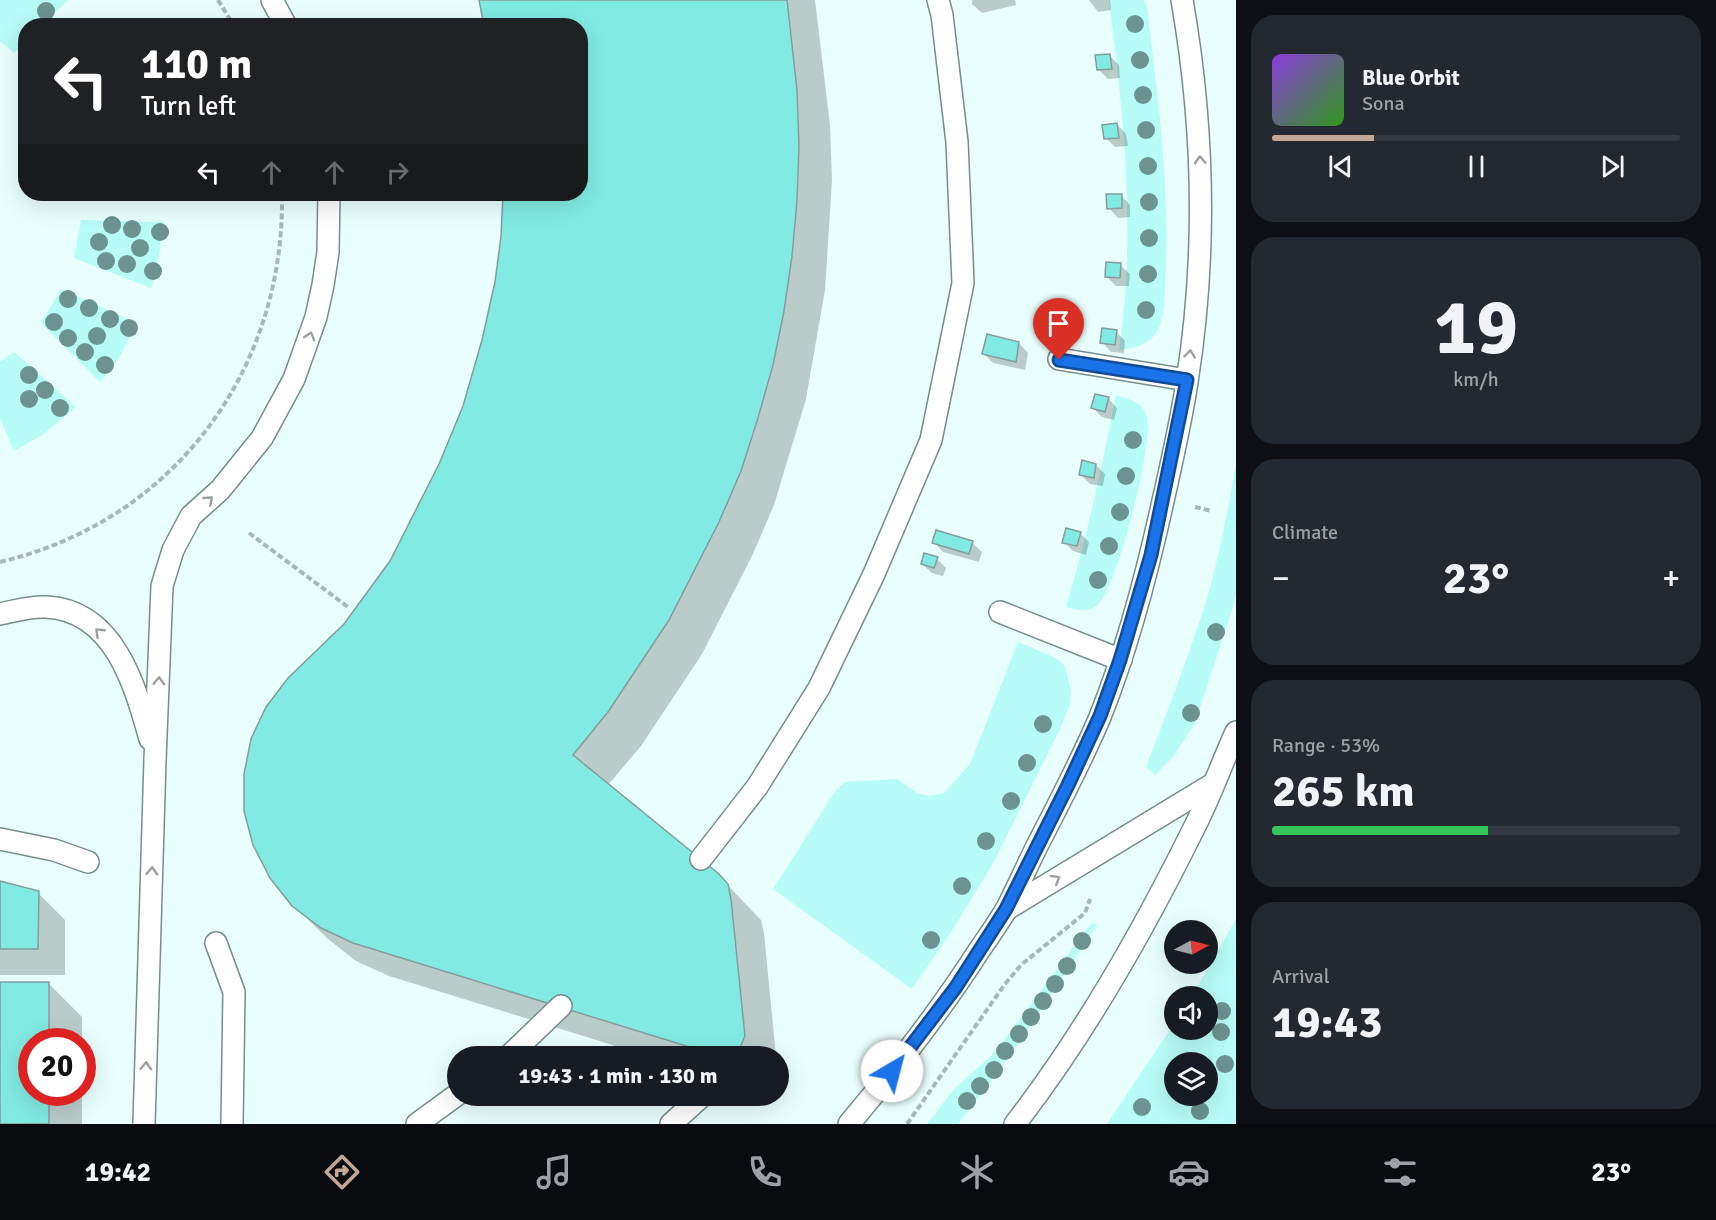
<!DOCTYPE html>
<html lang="en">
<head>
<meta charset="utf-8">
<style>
  :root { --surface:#171b24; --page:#242831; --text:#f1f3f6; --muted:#9ea1a6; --line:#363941; --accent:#c4a695 }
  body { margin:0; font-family:Signika,sans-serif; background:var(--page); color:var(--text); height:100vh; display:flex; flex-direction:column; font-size:22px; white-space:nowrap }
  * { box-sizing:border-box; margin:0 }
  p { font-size:20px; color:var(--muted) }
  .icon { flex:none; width:33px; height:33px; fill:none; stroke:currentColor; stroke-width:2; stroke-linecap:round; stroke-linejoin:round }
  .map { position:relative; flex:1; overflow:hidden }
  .sheet { display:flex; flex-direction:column; gap:15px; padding:15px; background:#0d0f14; width:480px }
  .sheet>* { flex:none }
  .top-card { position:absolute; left:18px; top:18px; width:570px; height:183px; border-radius:24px; box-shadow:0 6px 24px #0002; background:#202124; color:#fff; overflow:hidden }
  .needle { width:39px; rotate:83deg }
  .buttons { position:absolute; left:1164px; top:920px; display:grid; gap:12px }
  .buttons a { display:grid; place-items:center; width:54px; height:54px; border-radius:50%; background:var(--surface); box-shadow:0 6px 24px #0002; font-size:30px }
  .speed { position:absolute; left:18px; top:1028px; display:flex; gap:12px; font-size:30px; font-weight:700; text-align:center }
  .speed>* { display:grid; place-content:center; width:78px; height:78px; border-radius:50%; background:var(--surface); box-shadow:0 6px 24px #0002; line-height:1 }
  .speed .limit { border:9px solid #d22; background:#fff; color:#111 }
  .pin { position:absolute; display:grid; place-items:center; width:51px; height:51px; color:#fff; margin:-62px -26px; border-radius:50% 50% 50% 0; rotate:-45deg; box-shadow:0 0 6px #0007 }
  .pin .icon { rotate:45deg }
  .me { position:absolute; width:66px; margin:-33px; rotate:37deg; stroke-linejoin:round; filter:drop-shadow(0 0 4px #0008) }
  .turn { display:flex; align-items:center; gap:21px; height:126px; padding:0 24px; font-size:27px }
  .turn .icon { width:78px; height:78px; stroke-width:2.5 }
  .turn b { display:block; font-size:42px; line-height:51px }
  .lanes { display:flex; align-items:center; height:57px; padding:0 24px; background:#0003; justify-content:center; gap:30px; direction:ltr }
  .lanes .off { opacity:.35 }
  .big { font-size:45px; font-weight:700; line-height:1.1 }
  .sheet .card { flex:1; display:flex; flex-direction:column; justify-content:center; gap:9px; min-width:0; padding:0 21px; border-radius:24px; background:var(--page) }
  .sheet .dial { align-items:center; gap:0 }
  .dial b { font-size:78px; line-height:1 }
  .song { display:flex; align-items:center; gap:18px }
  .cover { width:72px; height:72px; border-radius:9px; background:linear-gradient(135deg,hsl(270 70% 55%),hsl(110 70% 35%)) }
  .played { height:6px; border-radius:3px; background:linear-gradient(90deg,var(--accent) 25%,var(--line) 25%) }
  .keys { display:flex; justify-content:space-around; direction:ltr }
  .heat { display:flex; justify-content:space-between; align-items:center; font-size:33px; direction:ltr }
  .charge { height:9px; border-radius:4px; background:linear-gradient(90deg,#34c759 53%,var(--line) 0) }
  .trip { position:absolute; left:447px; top:1046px; width:342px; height:60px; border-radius:30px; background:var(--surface); box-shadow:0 6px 24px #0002; font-weight:700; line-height:60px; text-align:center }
  .tab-bar { display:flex; height:96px; justify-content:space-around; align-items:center; background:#090b0e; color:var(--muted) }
  .tab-bar .icon { width:42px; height:42px }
  .tab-bar .active { color:var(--accent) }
  .tab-bar b { font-size:27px; color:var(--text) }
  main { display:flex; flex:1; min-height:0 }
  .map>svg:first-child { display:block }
</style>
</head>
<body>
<main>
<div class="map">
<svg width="1236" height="1124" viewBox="0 0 1236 1124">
  <rect width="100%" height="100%" fill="#e9fffd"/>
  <g fill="#b7fcf6" fill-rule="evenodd">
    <polygon points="0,0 68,0 42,25 26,26 25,42 14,53 0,41"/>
    <path d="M1109,0H1144L1147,7C1158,99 1171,193 1165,285C1164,300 1165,317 1158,330C1149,345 1135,348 1119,350C1136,233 1124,117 1109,0Z"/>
    <polygon points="81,220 164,222 156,273 151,288 74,258"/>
    <polygon points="61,289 137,323 120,356 100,382 41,323"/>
    <polygon points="14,352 76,407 41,436 14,451 0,418 0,362"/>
    <path d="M1116,395C1129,399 1143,402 1147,417C1154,442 1118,582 1100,602C1091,613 1079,611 1066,607C1087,537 1102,467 1116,395Z"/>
    <path d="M1236,465V594L1233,607L1195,723L1173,757L1155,775L1146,767C1168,710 1190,653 1208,595C1220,552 1228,509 1236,465Z"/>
    <polygon points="1018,642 1054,657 1065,666 1071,691 1070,704 1059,731 991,867 951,932 912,989 773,889 836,790 845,782 897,779 917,793 930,796 944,793 970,764"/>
    <path d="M1236,919V1124H1107L1174,1024V1029H1208V996H1192ZM1174,1062H1208V1095H1174Z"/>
    <polygon points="1093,923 1097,925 1010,1056 958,1124 927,1124 954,1089 990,1057 1005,1039 1089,926"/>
  </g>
  <g fill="#0003">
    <polygon points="480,0 815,0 830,125 832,180 825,290 806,399 774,505 752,556 702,654 641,746 608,785 718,875 761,920 764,933 776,1056 648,1056 389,976 356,961 328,939 293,905 345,625 392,561 440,465 464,406 484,341 496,283 503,236 503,194 580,194 580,26"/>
    <polygon points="972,0 1015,0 1016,5 982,13 972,4"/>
    <polygon points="1089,0 1110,0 1111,10 1098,12"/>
    <polygon points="1109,55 1119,65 1120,78 1108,79 1099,70"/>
    <polygon points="1117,124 1126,134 1128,146 1115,147 1106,138"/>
    <polygon points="1121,195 1130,205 1130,217 1118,218 1109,208"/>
    <polygon points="1120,265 1130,274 1129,286 1116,286 1107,277"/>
    <polygon points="1116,331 1125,341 1124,353 1111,352 1102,342"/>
    <polygon points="1019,343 1028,353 1025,370 993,363 984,354"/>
    <polygon points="1108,398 1117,408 1114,420 1102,417 1093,408"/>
    <polygon points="1096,465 1105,474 1103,486 1090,484 1080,474"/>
    <polygon points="1080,533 1089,542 1086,555 1073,551 1064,542"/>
    <polygon points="934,542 972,543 982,552 979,562 943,552"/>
    <polygon points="937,559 946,568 943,576 932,573 922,564"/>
    <polygon points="0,882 38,893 65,920 65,975 0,975"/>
    <polygon points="0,983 49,984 82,1017 82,1041 32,1041 32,1092 82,1092 82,1124 0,1124"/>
  </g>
  <g fill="#81ebe3" stroke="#849d9b" stroke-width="1.5">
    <polygon points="479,0 787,0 797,90 799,146 797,201 792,256 784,311 773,365 758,418 741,471 719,522 669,620 608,712 573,755 719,874 728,884 731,899 745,1036 740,1048 731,1052 696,1049 353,943 321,928 292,906 270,878 253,845 244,811 244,774 251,739 266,707 288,678 344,624 390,561 439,464 463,406 482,340 495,282 501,236 503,194 580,194 580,26 484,26"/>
    <polygon points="1110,54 1112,69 1097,70 1095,55"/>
    <polygon points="1117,123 1119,138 1104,139 1102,125"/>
    <polygon points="1106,194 1122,194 1122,208 1107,209"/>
    <polygon points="1106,262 1121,263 1120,278 1105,277"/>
    <polygon points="1102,328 1117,330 1115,345 1100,343"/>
    <polygon points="987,334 1019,342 1016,362 982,354"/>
    <polygon points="1095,394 1109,397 1105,412 1091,408"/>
    <polygon points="1082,460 1096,464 1094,478 1079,475"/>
    <polygon points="1066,528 1081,532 1077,546 1062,543"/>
    <polygon points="936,530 973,541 969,554 932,543"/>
    <polygon points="924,553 938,557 934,568 921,564"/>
    <polygon points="0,881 39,891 38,949 0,949"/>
    <polygon points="0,982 49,982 49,1041 32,1041 32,1092 49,1092 49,1124 0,1124"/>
  </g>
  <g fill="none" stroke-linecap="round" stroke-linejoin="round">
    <g stroke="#758e8c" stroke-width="24">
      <g id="service">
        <polyline points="272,0 286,26"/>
        <polyline points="1059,359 1187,380"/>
        <polyline points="1000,612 1121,660"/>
        <path d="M0,614C15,611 30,606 46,607C114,610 135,685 150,739"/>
        <polyline points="155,760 162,586 173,550 191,516 220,490 262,438 294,379 316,317 323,285 328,252 329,194"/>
        <polyline points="0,839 54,850 88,862"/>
        <polyline points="701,859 757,787 819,688 874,574 931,440 963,283 957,142 942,15 938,0"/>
        <polyline points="1007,909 1213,784"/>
        <polyline points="216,943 234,992 232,1124"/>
        <polyline points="509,1056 561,1006"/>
        <polyline points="417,1124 458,1094"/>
        <polyline points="671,1124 703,1095"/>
        <path d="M849,1124C896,1068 941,1010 980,949C989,936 999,922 1007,908C1017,889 1026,868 1036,848C1058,805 1081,762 1100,717C1128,647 1147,574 1163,501C1172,461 1181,422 1187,382C1207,255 1204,126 1182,0"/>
        <path d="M1015,1124C1084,1035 1142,933 1192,832C1209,800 1221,765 1236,732"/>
      </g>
    </g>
    <g stroke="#a6b8b6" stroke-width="4" stroke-dasharray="6 3" stroke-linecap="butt">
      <polyline points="218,0 234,26"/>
      <polyline points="1195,507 1212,511"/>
      <polyline points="249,533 348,607"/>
      <path d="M0,562C174,521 285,370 282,194"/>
      <polyline points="907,1124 1005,984 1021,965 1085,913 1090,899"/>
    </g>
    <use href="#service" stroke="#fff" stroke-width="21"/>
    <g stroke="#758e8c" stroke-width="24" stroke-linecap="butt">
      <polyline id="service-bridge" points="144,1124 155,760"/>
    </g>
    <use href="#service-bridge" stroke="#fff" stroke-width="21"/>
  </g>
  <g fill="#6c9390">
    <circle cx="46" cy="11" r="9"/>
    <circle cx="1135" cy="24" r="9"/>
    <circle cx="1140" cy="60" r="9"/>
    <circle cx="1143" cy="95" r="9"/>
    <circle cx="1146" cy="130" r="9"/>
    <circle cx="1148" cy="166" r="9"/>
    <circle cx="1149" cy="202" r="9"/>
    <circle cx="112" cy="225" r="9"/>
    <circle cx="132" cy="229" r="9"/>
    <circle cx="160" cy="232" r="9"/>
    <circle cx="1149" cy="238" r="9"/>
    <circle cx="99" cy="242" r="9"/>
    <circle cx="140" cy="248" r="9"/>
    <circle cx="106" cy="261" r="9"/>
    <circle cx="127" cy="264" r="9"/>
    <circle cx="153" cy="271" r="9"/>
    <circle cx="1148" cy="274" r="9"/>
    <circle cx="68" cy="299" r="9"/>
    <circle cx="89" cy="308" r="9"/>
    <circle cx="1146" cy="310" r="9"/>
    <circle cx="110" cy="319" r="9"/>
    <circle cx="54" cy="322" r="9"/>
    <circle cx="129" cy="328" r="9"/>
    <circle cx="97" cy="336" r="9"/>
    <circle cx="68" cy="338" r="9"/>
    <circle cx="85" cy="352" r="9"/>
    <circle cx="105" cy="365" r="9"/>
    <circle cx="29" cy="375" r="9"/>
    <circle cx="45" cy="390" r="9"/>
    <circle cx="29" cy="399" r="9"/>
    <circle cx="60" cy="408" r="9"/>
    <circle cx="1133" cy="440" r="9"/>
    <circle cx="1126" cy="476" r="9"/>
    <circle cx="1120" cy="512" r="9"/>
    <circle cx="1109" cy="546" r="9"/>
    <circle cx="1098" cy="580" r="9"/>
    <circle cx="1216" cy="632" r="9"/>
    <circle cx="1191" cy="713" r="9"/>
    <circle cx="1043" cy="724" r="9"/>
    <circle cx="1027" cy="763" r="9"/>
    <circle cx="1011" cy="801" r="9"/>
    <circle cx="986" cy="841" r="9"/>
    <circle cx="962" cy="886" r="9"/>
    <circle cx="931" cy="940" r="9"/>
    <circle cx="1082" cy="941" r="9"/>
    <circle cx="1067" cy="966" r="9"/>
    <circle cx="1055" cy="984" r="9"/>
    <circle cx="1043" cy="1001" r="9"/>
    <circle cx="1222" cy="1011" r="9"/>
    <circle cx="1031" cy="1017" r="9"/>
    <circle cx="1221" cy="1032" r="9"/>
    <circle cx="1019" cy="1034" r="9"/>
    <circle cx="1005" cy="1051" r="9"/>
    <circle cx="1225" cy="1064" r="9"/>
    <circle cx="994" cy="1070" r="9"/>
    <circle cx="980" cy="1086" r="9"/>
    <circle cx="967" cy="1101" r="9"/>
    <circle cx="1142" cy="1107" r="9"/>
    <circle cx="1200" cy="1111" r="9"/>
  </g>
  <defs><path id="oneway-chevron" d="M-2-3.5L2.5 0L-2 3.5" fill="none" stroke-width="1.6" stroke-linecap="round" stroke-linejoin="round" transform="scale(1.5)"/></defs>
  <g stroke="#9ca0a0">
    <use href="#oneway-chevron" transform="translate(1200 160) rotate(-93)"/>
    <use href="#oneway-chevron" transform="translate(310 336) rotate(-73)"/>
    <use href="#oneway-chevron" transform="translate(1190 354) rotate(-84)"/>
    <use href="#oneway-chevron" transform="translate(209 500) rotate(-41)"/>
    <use href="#oneway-chevron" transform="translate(99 632) rotate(-136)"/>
    <use href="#oneway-chevron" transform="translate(159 681) rotate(-88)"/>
    <use href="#oneway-chevron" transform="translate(152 871) rotate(-88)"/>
    <use href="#oneway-chevron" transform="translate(1056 879) rotate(-31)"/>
    <use href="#oneway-chevron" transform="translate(146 1066) rotate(-88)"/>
  </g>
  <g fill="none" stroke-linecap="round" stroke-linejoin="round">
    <g stroke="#114b97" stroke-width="15">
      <polyline id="route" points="892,1071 956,987 1006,909 1068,785 1100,716 1120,660 1151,555 1187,380 1059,360"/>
    </g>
    <use href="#route" stroke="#1a73e8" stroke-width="10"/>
  </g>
</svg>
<div class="buttons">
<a><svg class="needle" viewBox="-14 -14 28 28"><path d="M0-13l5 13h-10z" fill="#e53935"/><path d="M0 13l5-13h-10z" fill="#9ea1a6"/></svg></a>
<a><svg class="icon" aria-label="sound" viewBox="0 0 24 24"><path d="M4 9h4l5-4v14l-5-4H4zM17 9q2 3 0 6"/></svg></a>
<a><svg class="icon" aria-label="layers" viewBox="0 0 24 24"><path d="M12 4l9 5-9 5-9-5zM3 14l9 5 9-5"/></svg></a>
</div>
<div class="speed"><div class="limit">20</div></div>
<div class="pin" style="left:1059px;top:360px;background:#d93025"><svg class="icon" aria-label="arrive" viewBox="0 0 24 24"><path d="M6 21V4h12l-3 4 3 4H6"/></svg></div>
<svg class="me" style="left:892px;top:1071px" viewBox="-20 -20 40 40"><circle r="19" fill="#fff"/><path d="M0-13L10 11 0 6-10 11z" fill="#1a73e8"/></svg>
<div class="trip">19:43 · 1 min · 130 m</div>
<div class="top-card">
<div class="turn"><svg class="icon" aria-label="left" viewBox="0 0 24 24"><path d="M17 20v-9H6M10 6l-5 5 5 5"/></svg><div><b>110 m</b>Turn left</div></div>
<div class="lanes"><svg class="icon" aria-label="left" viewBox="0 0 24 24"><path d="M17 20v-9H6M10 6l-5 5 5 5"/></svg><svg class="icon off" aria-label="ahead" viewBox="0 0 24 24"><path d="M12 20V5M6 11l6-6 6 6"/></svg><svg class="icon off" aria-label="ahead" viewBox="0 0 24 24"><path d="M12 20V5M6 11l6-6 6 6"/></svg><svg class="icon off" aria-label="right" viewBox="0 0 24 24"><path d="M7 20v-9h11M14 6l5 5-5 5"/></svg></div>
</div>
</div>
<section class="sheet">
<div class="card">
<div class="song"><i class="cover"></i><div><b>Blue Orbit</b><p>Sona</p></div></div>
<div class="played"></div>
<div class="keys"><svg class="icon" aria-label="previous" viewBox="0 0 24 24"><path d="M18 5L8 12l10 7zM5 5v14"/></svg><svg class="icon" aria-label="pause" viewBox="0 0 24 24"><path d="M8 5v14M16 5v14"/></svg><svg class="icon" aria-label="next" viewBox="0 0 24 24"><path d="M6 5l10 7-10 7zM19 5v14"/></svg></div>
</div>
<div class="card dial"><b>19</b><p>km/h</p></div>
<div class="card"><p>Climate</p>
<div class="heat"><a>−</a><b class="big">23°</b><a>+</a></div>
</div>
<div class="card"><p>Range · 53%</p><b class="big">265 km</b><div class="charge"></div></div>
<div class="card"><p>Arrival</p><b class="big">19:43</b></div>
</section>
</main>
<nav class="tab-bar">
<b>19:42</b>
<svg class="icon active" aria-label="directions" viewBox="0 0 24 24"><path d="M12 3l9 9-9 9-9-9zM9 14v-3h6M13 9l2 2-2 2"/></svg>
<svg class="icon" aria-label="music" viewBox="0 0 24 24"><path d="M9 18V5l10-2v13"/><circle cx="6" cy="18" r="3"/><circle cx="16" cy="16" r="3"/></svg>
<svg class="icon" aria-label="phone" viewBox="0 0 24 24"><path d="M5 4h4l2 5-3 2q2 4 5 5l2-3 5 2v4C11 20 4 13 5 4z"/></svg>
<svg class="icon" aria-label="climate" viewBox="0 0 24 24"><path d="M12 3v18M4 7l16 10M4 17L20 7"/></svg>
<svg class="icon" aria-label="car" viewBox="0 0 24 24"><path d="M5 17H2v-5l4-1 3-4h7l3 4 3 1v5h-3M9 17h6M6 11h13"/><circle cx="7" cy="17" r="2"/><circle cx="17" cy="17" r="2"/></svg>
<svg class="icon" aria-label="filters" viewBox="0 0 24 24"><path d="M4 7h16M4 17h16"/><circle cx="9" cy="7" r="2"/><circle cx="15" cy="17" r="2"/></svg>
<b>23°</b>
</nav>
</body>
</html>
